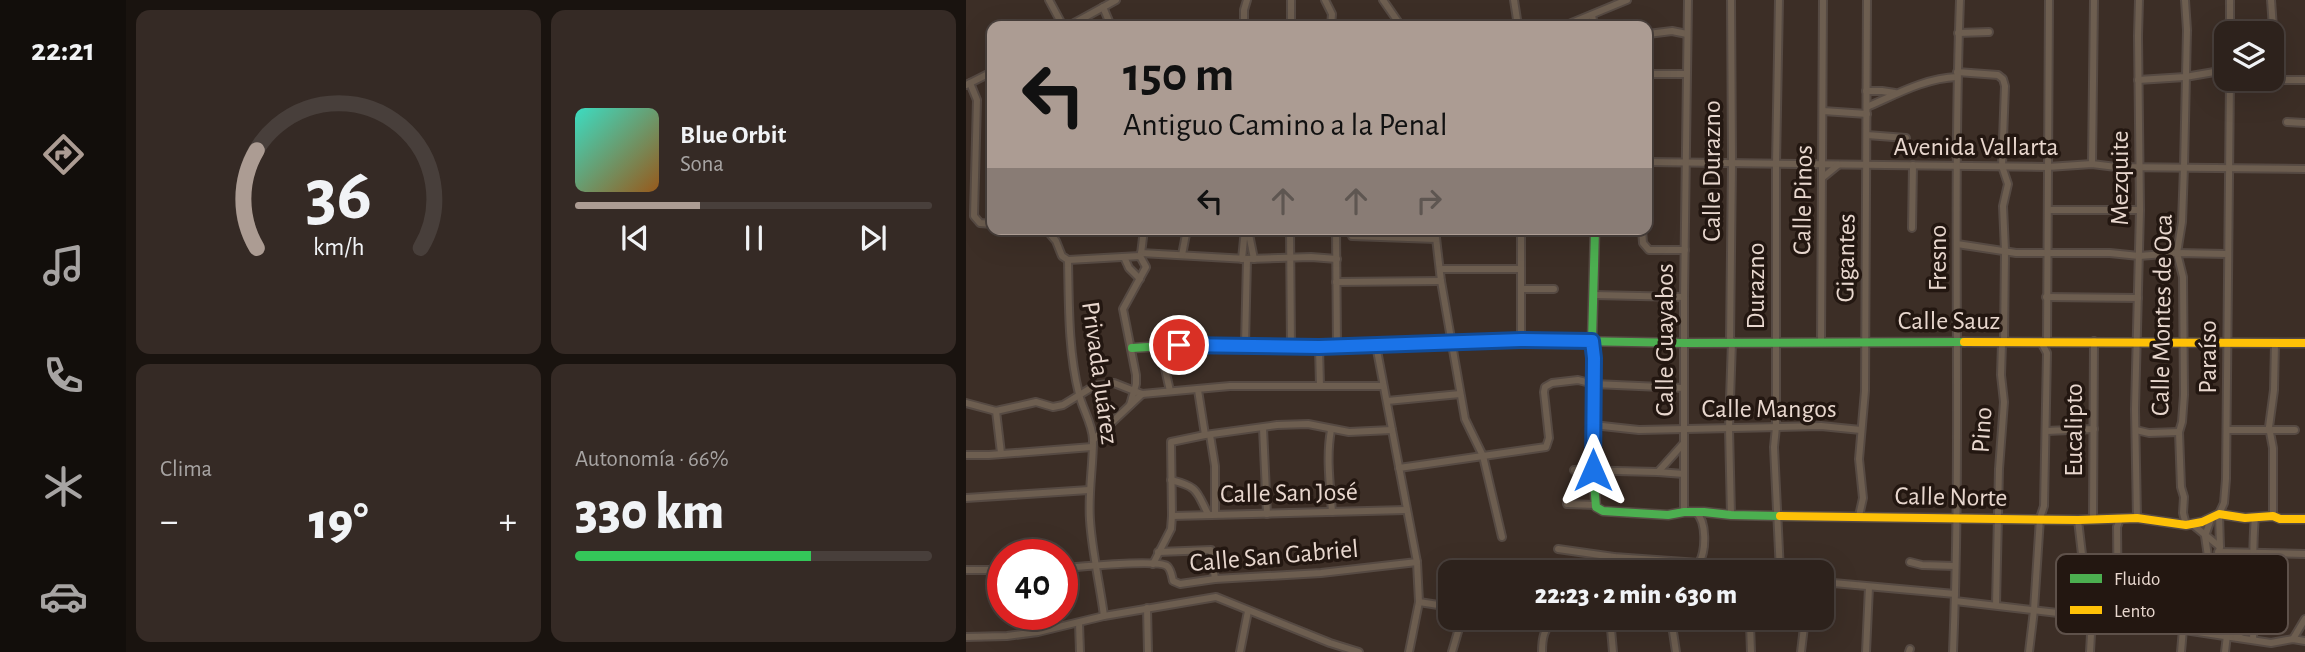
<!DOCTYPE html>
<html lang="es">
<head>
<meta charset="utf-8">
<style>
  :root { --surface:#2d221c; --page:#352a25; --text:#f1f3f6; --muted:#a7a4a3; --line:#483f3b; --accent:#ac9c93 }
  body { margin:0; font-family:"Alegreya Sans",sans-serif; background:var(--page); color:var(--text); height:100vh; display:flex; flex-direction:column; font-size:26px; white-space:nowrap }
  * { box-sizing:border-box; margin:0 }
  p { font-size:23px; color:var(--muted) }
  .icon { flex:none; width:38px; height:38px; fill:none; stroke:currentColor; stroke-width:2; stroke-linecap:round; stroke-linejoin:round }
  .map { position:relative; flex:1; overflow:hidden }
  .side { display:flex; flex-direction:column; gap:10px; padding:10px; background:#19130f; width:840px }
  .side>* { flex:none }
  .hud { position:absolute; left:21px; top:21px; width:665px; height:214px; border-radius:14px; box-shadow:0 7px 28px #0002,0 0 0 2px var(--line); background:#ac9c93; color:#111; overflow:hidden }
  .buttons { position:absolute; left:1248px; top:21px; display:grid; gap:14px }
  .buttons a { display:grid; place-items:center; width:70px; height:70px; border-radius:14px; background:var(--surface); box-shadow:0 7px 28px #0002,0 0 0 2px var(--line); font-size:35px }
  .speed { position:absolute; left:21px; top:539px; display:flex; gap:14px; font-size:35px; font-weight:700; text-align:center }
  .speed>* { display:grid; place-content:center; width:91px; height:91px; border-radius:50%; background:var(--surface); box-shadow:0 7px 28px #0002,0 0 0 2px var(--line); line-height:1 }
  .speed .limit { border:10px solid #d22; background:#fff; color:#111 }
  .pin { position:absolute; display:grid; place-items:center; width:60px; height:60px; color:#fff; margin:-30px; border:4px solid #fff; border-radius:50%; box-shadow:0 2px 7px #0007 }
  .me { position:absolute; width:77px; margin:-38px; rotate:0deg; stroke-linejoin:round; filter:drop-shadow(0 0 5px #0008) }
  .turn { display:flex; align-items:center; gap:24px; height:147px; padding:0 21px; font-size:32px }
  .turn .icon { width:91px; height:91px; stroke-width:2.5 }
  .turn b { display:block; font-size:49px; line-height:60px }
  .lanes { display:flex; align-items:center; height:66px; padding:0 21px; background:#0003; justify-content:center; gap:35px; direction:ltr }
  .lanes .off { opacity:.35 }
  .big { font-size:52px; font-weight:800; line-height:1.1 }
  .side .tile { flex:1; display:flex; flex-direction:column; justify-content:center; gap:10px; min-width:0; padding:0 24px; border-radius:14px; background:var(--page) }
  .side .dial { align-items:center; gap:0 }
  .dial svg { height:182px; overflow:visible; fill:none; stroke:var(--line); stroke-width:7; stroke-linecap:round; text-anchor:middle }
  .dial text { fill:var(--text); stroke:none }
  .song { display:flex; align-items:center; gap:21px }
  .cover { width:84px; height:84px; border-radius:10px; background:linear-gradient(135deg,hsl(170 70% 55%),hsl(30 70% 35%)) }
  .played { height:7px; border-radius:4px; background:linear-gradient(90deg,var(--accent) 35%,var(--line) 35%) }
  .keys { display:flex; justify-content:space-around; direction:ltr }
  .heat { display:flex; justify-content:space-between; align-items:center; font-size:38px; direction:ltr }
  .charge { height:10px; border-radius:5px; background:linear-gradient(90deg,#34c759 66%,var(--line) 0) }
  .side .tiles { flex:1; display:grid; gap:10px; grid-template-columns:repeat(2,1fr) }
  .trip { position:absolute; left:472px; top:560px; width:396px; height:70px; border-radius:14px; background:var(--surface); box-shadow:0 7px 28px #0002,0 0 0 2px var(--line); font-weight:800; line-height:70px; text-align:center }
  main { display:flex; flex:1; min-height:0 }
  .tab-bar { display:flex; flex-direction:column; width:126px; justify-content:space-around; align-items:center; background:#120e0b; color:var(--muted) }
  .tab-bar .icon { width:49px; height:49px }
  .tab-bar .selected { color:var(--accent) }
  .tab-bar b { font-size:32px; color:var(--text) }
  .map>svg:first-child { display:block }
</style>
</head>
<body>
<main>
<nav class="tab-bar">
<b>22:21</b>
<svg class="icon selected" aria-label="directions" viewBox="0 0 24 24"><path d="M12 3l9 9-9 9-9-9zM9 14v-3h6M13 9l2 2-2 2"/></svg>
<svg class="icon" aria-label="music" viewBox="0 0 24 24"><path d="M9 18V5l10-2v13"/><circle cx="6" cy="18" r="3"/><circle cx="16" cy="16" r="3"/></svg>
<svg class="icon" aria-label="phone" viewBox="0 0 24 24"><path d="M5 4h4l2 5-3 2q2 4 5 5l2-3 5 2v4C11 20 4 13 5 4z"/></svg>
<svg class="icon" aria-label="climate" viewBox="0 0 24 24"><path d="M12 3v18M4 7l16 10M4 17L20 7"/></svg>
<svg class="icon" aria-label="car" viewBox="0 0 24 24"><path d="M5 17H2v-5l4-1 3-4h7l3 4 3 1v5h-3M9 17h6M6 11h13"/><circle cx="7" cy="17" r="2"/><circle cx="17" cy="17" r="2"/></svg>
</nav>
<section class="side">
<div class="tiles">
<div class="tile dial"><svg viewBox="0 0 100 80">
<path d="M14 69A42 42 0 1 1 86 69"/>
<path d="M14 69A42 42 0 0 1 14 26" stroke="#ac9c93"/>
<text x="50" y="56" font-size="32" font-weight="700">36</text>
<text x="50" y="72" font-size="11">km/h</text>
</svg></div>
<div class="tile">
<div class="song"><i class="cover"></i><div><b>Blue Orbit</b><p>Sona</p></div></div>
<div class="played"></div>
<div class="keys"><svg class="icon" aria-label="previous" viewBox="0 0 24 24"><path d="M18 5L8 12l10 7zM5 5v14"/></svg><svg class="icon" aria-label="pause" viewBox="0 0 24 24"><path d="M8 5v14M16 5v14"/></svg><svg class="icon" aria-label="next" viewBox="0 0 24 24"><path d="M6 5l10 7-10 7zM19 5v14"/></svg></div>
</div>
<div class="tile"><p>Clima</p>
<div class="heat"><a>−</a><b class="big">19°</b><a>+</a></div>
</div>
<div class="tile"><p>Autonomía · 66%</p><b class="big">330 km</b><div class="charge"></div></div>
</div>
</section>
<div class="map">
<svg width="1339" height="652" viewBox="0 0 1339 652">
  <rect width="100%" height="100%" fill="#3c2e26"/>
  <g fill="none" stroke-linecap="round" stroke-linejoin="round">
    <g stroke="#564a43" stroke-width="10">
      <g id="street">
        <polyline points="83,0 97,26"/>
        <polyline points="325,0 325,26"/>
        <polyline points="359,0 366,14 365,26"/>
        <polyline points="417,0 435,26"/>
        <polyline points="548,0 552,26"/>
        <polyline points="813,0 810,164 810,427 808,447 814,572"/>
        <polyline points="1219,0 1221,30 1218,167 1216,222 1211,253 1217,277 1218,395 1216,422 1213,432 1215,487 1218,497 1217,513 1220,525"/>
        <polyline points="1264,0 1264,33"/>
        <polyline points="1305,0 1307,28"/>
        <polyline points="137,7 145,26"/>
        <polyline points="626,15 628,26"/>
        <polyline points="103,26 150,0"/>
        <polyline points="278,26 278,10 281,0"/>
        <polyline points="598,26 661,0"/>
        <polyline points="992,33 1023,32"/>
        <polyline points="682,34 706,31 721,34"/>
        <polyline points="991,72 1032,75 1037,79 1039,86 1036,166 1042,184 1037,206 1039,251 1038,343"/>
        <polyline points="688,74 720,74"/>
        <polyline points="1172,80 1219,77 1260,70"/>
        <polyline points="1318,80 1339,80"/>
        <polyline points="4,83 11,100 8,216 14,223 26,224"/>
        <polyline points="0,85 26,72"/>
        <polyline points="900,91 916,91 929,93"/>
        <path d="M901,107C929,95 959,78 991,77"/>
        <polyline points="857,111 901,114"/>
        <polyline points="1321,122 1339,123"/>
        <polyline points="901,135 940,138"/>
        <polyline points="681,162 1082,167 1126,164 1150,167 1339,169"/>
        <polyline points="1126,164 1128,0"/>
        <polyline points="856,178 872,165"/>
        <polyline points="1082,210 1174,210"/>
        <polyline points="946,228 947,165"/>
        <polyline points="80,229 90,241 96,256 102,260"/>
        <polyline points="282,229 288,259"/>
        <polyline points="324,229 325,347"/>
        <polyline points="370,229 371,346"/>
        <polyline points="469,229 475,281 499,419 517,456 536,537"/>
        <polyline points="676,229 677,243 683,250 719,250"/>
        <polyline points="386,236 470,239"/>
        <polyline points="991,244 1050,253 1144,253 1173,256 1211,253 1261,254"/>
        <polyline points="175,253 281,259 345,257 371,259"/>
        <polyline points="175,254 178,229"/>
        <polyline points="216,255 221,229"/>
        <polyline points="158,257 163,268 174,279"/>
        <polyline points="276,259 279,229"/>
        <path d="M102,260C103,304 102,350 113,394C116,408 127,425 127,440C127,467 122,493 124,520C126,552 134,585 138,616"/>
        <polyline points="102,260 174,256"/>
        <polyline points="474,269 555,269"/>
        <polyline points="370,282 475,281"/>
        <polyline points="555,289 588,289"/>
        <polyline points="628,295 718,297"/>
        <polyline points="1080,297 1172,298"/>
        <polyline points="555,340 555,229"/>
        <polyline points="764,342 766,163 765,0"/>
        <polyline points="855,342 857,0"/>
        <polyline points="1081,342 1083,0"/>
        <polyline points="279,345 281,259"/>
        <polyline points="410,345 451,562 453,602 443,652"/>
        <polyline points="194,346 204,391"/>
        <polyline points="353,347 354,386"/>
        <polyline points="232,390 239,435"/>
        <polyline points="421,401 494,394"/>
        <polyline points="0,403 30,411 70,402 87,407 97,405 128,386 148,383 176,394 264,386 417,386"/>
        <polyline points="164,405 170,384 170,375 157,309 180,267 174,256"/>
        <polyline points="30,411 35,453"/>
        <polyline points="627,425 673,430 855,426 895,430"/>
        <polyline points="297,428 301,514"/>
        <path d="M365,430C360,457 364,485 366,512"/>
        <polyline points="1170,430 1183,433 1213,432"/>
        <polyline points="1261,430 1329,430"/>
        <polyline points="1080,431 1128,429"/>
        <polyline points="244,435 249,466 249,514"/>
        <polyline points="127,440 176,394"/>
        <polyline points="0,455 23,455 126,447"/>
        <polyline points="433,468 580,447 583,438 578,392 579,387 586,383 612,380 628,384 718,388"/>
        <polyline points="608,470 692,472 718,474"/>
        <polyline points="692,472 717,444"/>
        <path d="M205,480C233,487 230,491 242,514"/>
        <polyline points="0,498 123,490"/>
        <polyline points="601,504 630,505"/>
        <polyline points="718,512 718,297 722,0"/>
        <path d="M730,512C741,522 740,551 733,563"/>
        <polyline points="765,515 763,428 766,341"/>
        <polyline points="206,516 440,510"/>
        <polyline points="893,516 897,498 893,459 899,391 901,0"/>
        <polyline points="1307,516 1307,448 1303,427 1308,390 1309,343"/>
        <polyline points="1171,518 1169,409 1174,210 1172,36 1173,0"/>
        <polyline points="1245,519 1239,536 1244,570 1249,577"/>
        <polyline points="1112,520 1117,563 1111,590 1113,615"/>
        <polyline points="1127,520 1128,341"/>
        <polyline points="1226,524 1254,547"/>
        <polyline points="592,549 648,557 733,563 796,572"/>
        <polyline points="192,552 245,550 249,579"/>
        <polyline points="1252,552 1339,554"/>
        <polyline points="648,557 648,572"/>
        <polyline points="944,562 956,565 989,566"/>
        <polyline points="187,564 205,529 206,516 205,442 239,435 311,425 342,424 383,432 426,430"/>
        <path d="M96,568C113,567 191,559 201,566C205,569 206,576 207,581L214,584L249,579L355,573L451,562"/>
        <polyline points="0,570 37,570"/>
        <polyline points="856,582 989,594"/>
        <polyline points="1230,595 1237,588 1244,570"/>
        <polyline points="989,601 1152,620 1305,643 1327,639 1339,641"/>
        <polyline points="453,602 485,607"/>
        <polyline points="1030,605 1033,469 1038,402 1035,375 1036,343"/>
        <polyline points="181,608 182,652"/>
        <polyline points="705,618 710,652"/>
        <polyline points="1152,620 1151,527 1154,519"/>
        <polyline points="113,623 114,652"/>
        <polyline points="784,624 785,652"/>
        <polyline points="1189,625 1194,611 1199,604 1230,595 1239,597 1249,610"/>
        <polyline points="1253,634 1250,612 1249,568 1254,547 1253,514 1258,503 1260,479 1264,79"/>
        <polyline points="0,637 41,636 72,632 138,616 250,597 364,643 393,652"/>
        <polyline points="1270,637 1288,622"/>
        <path d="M1287,639C1289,598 1285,559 1289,517"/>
        <polyline points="1327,639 1339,619"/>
        <polyline points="274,652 282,611"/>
        <polyline points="486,652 496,618"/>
        <path d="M576,652C576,637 578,630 588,618"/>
        <polyline points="647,652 645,629 647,618"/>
        <polyline points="835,652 839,618"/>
        <polyline points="900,652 903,587"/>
        <polyline points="943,652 944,649"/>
        <path d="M987,652C996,435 986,217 994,0"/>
        <polyline points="1063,652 1068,610 1074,518 1078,506 1081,353 1075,342"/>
        <polyline points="1124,652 1126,616 1138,614 1150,598"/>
        <polyline points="1215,652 1217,629"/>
        <polyline points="1259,652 1261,635"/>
      </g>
    </g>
    <g stroke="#564a43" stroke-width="11">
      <g id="fast">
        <polyline points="629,229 626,341 628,358 627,470 630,507 637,511 702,515 718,512 738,512 765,515 814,516"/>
        <polyline points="166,348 231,344 353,347 555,340 719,343 998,342"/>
      </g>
    </g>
    <g stroke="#564a43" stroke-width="11">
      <g id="slow">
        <polyline points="998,342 1339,343"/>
        <polyline points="814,516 1112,520 1171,518 1220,525 1236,522 1253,514 1279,518 1307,516 1314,519 1339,519"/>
      </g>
    </g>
    <use href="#street" stroke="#6d5e50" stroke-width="6"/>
    <use href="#fast" stroke="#4caf50" stroke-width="8"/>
    <use href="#slow" stroke="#ffc107" stroke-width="8"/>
  </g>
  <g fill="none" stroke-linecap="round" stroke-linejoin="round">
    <g stroke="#114b97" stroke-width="18">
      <polyline id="route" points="213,345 353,347 555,340 626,341 628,358 627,470"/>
    </g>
    <use href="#route" stroke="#1a73e8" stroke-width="12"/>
  </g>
  <g text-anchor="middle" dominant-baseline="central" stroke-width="7" stroke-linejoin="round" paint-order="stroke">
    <g font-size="26" fill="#e8d7ce" stroke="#231711">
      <text x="1010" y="147">Avenida Vallarta</text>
      <text transform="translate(746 171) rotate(-90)">Calle Durazno</text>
      <text transform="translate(1154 178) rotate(-90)">Mezquite</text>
      <text transform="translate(837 200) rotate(-89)">Calle Pinos</text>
      <text transform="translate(880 258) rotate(-89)">Gigantes</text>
      <text transform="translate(972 258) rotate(-90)">Fresno</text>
      <text transform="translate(790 286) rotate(-90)">Durazno</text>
      <text transform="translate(1196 315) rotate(-89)">Calle Montes de Oca</text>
      <text x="983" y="321">Calle Sauz</text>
      <text transform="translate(699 340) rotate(-90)">Calle Guayabos</text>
      <text transform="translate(1242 357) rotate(-90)">Paraíso</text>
      <text transform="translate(134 373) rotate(82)">Privada Juárez</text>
      <text x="803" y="409">Calle Mangos</text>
      <text transform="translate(1016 430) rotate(-86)">Pino</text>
      <text transform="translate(1108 430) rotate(-90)">Eucalipto</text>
      <text transform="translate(323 493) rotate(-1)">Calle San José</text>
      <text transform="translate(985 497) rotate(1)">Calle Norte</text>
      <text transform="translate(308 556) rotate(-5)">Calle San Gabriel</text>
    </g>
  </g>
  <rect x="1090" y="554" width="232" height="80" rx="10" fill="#231711" stroke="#5e514a" stroke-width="2"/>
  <rect x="1104" y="574" width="32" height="9" fill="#4caf50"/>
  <rect x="1104" y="606" width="32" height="8" fill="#ffc107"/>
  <g font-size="19" fill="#e8d7ce">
    <text x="1148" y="585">Fluido</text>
    <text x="1148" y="617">Lento</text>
  </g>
</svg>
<div class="buttons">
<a><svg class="icon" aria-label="layers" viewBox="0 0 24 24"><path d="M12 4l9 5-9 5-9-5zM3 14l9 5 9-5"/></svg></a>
</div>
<div class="speed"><div class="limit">40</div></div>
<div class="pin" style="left:213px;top:345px;background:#d93025"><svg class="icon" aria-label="arrive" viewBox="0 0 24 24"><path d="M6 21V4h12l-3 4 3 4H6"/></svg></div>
<svg class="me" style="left:627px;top:470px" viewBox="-20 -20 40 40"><path d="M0-17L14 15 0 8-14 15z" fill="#1a73e8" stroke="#fff" stroke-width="4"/></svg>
<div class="trip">22:23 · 2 min · 630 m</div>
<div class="hud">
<div class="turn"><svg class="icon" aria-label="left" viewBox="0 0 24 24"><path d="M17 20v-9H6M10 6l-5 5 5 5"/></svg><div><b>150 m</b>Antiguo Camino a la Penal</div></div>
<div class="lanes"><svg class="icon" aria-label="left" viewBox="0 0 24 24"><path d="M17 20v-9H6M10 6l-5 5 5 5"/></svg><svg class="icon off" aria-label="ahead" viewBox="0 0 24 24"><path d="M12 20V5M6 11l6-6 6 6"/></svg><svg class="icon off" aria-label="ahead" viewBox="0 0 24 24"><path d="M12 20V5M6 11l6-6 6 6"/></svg><svg class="icon off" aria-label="right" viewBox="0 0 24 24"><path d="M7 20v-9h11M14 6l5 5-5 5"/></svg></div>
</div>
</div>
</main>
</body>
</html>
